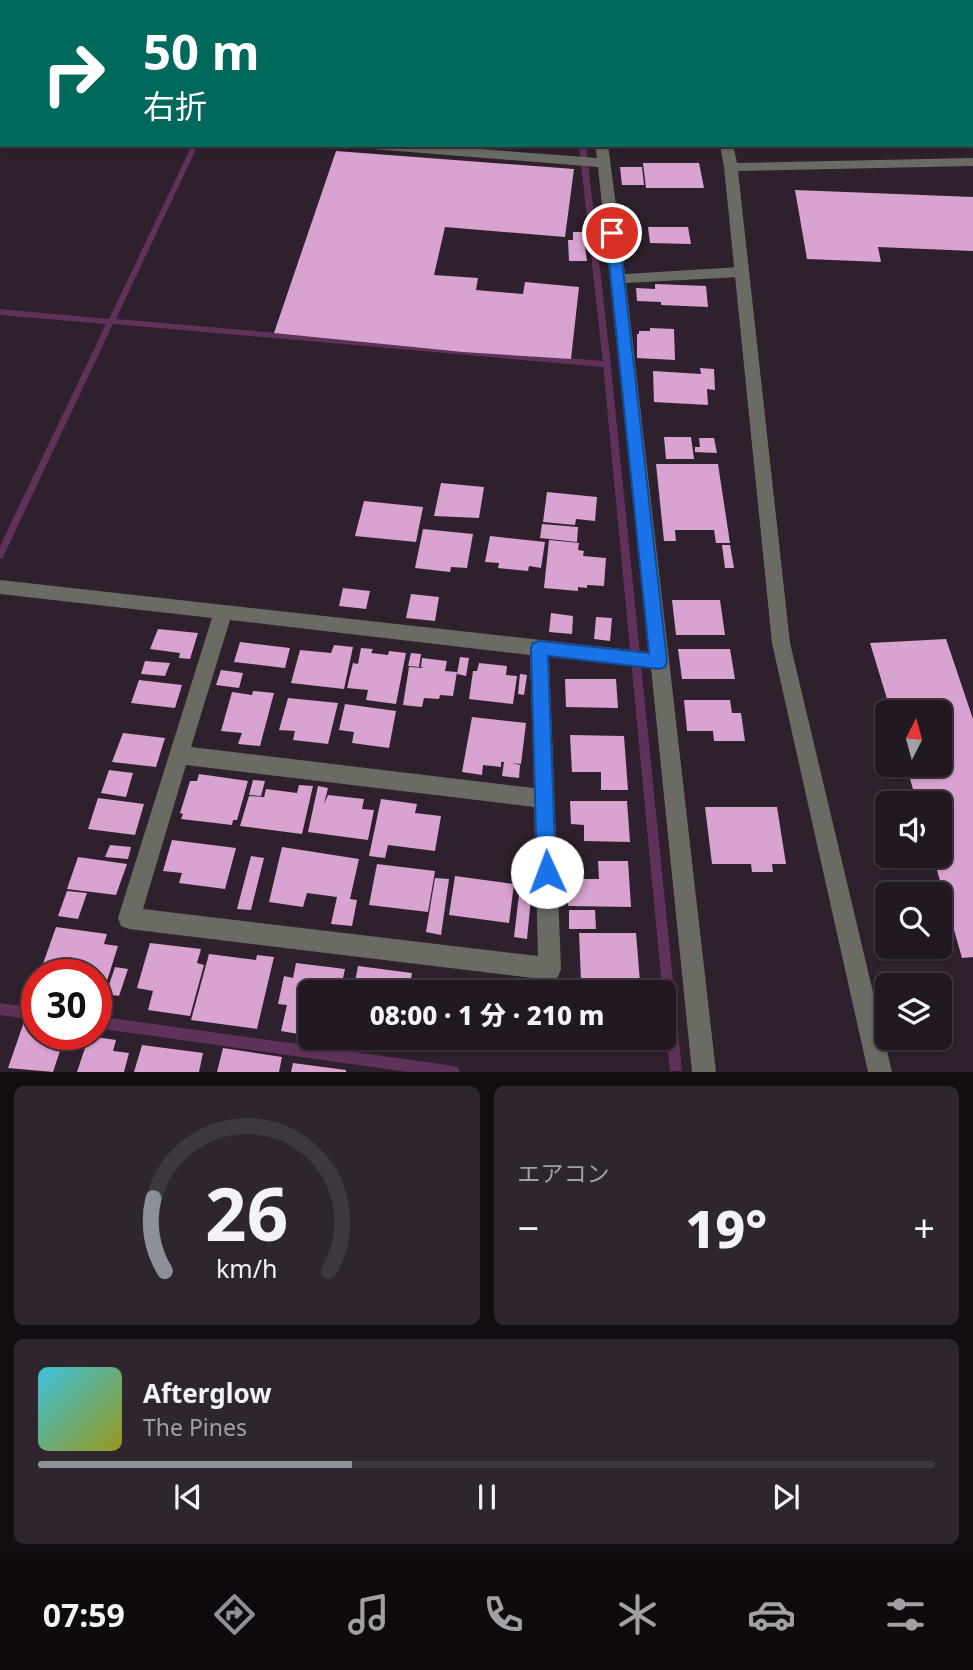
<!DOCTYPE html>
<html lang="ja">
<head>
<meta charset="utf-8">
<style>
  :root { --surface:#221821; --page:#2e252e; --text:#f1f3f6; --muted:#a2a0a5; --line:#3f373f; --accent:#8c9099 }
  body { margin:0; font-family:"Noto Sans","Noto Sans JP",sans-serif; background:var(--page); color:var(--text); height:100vh; display:flex; flex-direction:column; font-size:26px; white-space:nowrap }
  * { box-sizing:border-box; margin:0 }
  p { font-size:23px; color:var(--muted) }
  .icon { flex:none; width:38px; height:38px; fill:none; stroke:currentColor; stroke-width:2; stroke-linecap:round; stroke-linejoin:round }
  .map { position:relative; height:1072px; overflow:hidden }
  .panel { display:flex; flex-direction:column; gap:14px; padding:14px; background:#130d12; flex:1 }
  .panel>* { flex:none }
  .hud { position:absolute; left:0px; top:0px; width:973px; height:147px; box-shadow:0 2px 5px #0004,0 0 0 2px var(--line); background:#00695c; color:#fff; overflow:hidden }
  .needle { width:46px; rotate:6deg }
  .fabs { position:absolute; left:875px; top:700px; display:grid; gap:14px }
  .fabs a { display:grid; place-items:center; width:77px; height:77px; border-radius:10px; background:var(--surface); box-shadow:0 2px 5px #0004,0 0 0 2px var(--line); font-size:35px }
  .speed { position:absolute; left:21px; top:959px; display:flex; gap:14px; font-size:35px; font-weight:700; text-align:center }
  .speed>* { display:grid; place-content:center; width:91px; height:91px; border-radius:50%; background:var(--surface); box-shadow:0 2px 5px #0004,0 0 0 2px var(--line); line-height:1 }
  .speed .limit { border:10px solid #d22; background:#fff; color:#111 }
  .pin { position:absolute; display:grid; place-items:center; width:60px; height:60px; color:#fff; margin:-30px; border:4px solid #fff; border-radius:50%; box-shadow:0 2px 7px #0007 }
  .me { position:absolute; width:77px; margin:-38px; rotate:358deg; stroke-linejoin:round; filter:drop-shadow(0 0 5px #0008) }
  .turn { display:flex; align-items:center; gap:24px; height:147px; padding:0 28px; font-size:32px }
  .turn .icon { width:91px; height:91px; stroke-width:2.5 }
  .turn b { display:block; font-size:49px; line-height:60px }
  .big { font-size:52px; font-weight:800; line-height:1.1 }
  .panel .tile { flex:1; display:flex; flex-direction:column; justify-content:center; gap:10px; min-width:0; padding:0 24px; border-radius:10px; background:var(--page) }
  .panel .dial { align-items:center; gap:0 }
  .dial svg { height:182px; overflow:visible; fill:none; stroke:var(--line); stroke-width:7; stroke-linecap:round; text-anchor:middle }
  .dial text { fill:var(--text); stroke:none }
  .song { display:flex; align-items:center; gap:21px }
  .cover { width:84px; height:84px; border-radius:10px; background:linear-gradient(135deg,hsl(190 70% 55%),hsl(60 70% 35%)) }
  .played { height:7px; border-radius:4px; background:linear-gradient(90deg,var(--accent) 35%,var(--line) 35%) }
  .keys { display:flex; justify-content:space-around; direction:ltr }
  .heat { display:flex; justify-content:space-between; align-items:center; font-size:38px; direction:ltr }
  .panel .tiles { flex:1; display:grid; gap:14px; grid-template-columns:1fr 1fr }
  .tile:last-child { grid-column:span 2 }
  .trip { position:absolute; left:298px; top:980px; width:378px; height:70px; border-radius:10px; background:var(--surface); box-shadow:0 2px 5px #0004,0 0 0 2px var(--line); font-weight:800; line-height:70px; text-align:center }
  .menu { display:flex; height:112px; justify-content:space-around; align-items:center; background:#0e0a0d; color:var(--muted) }
  .menu .icon { width:49px; height:49px }
  .menu .on { color:var(--accent) }
  .menu b { font-size:32px; color:var(--text) }
  .map>svg:first-child { display:block }
</style>
</head>
<body>
<div class="map">
<svg width="973" height="1072" viewBox="0 0 973 1072">
  <rect width="100%" height="100%" fill="#2e202c"/>
  <polygon fill="#60325b" points="579,145 586,145 610,357 682,1071 670,1071 603,364"/>
  <g fill="none" stroke-linecap="round" stroke-linejoin="round">
    <g fill="#60325b" fill-rule="evenodd">
      <polygon points="381,0 405,0 412,2 385,2"/>
      <polygon points="192,145 198,145 116,319 603,361 607,364 603,367 113,324 4,555 3,558 0,559 0,546 106,324 0,315 0,309 109,319"/>
      <polygon points="0,1003 37,1008 37,1020 0,1015"/>
      <polygon points="96,1016 454,1066 458,1068 460,1072 408,1072 96,1028"/>
    </g>
  </g>
  <g fill="#d8a2d1">
    <polygon points="336,151 574,169 565,237 445,227 434,275 478,278 476,290 523,294 525,282 579,287 571,359 463,352 274,333"/>
    <polygon points="643,163 699,163 704,188 646,188"/>
    <polygon points="620,167 642,167 644,185 622,185"/>
    <polygon points="795,190 973,197 973,251 878,247 881,262 807,259"/>
    <polygon points="648,227 688,227 691,244 650,243"/>
    <polygon points="573,232 583,232 587,261 569,261 568,240 573,240"/>
    <polygon points="655,284 706,286 708,307 661,305 661,302 637,301 636,288 655,289"/>
    <polygon points="650,328 674,329 675,360 637,358 637,334 639,334 639,331 650,331"/>
    <polygon points="700,368 714,369 715,390 707,389 708,405 654,402 653,371 701,374"/>
    <polygon points="664,437 691,437 694,459 666,459"/>
    <polygon points="699,438 714,438 717,453 695,452 695,447 700,447"/>
    <polygon points="656,464 718,464 730,543 716,543 714,530 675,530 676,541 664,541"/>
    <polygon points="441,483 484,487 479,518 434,516"/>
    <polygon points="547,492 597,497 595,521 576,519 575,525 543,522"/>
    <polygon points="364,501 423,507 416,542 355,536"/>
    <polygon points="542,524 578,527 577,542 540,538"/>
    <polygon points="423,529 473,534 467,568 451,567 450,572 415,568"/>
    <polygon points="490,536 545,542 541,568 529,566 528,571 498,568 499,563 485,562"/>
    <polygon points="549,540 579,543 578,550 584,551 583,556 606,558 604,586 587,585 587,588 578,587 578,591 544,588"/>
    <polygon points="722,545 730,545 734,568 725,568"/>
    <polygon points="343,588 370,591 366,609 339,606"/>
    <polygon points="411,594 439,597 435,621 406,618"/>
    <polygon points="672,600 720,600 725,635 676,635"/>
    <polygon points="551,613 573,616 572,634 549,632"/>
    <polygon points="596,617 612,618 610,641 594,639"/>
    <polygon points="158,629 198,633 190,659 179,658 180,653 150,649"/>
    <polygon points="946,639 973,719 973,957 962,958 933,856 940,856 940,803 917,803 906,765 940,765 940,712 891,712 870,643"/>
    <polygon points="240,642 290,648 285,668 234,662"/>
    <polygon points="334,645 353,647 344,689 291,683 300,650 331,653"/>
    <polygon points="361,648 373,649 371,653 388,655 389,651 406,653 396,704 366,700 368,690 347,688 353,663 358,664"/>
    <polygon points="678,649 730,649 735,679 682,679"/>
    <polygon points="411,653 421,654 419,667 408,666"/>
    <polygon points="460,657 469,658 466,676 457,674"/>
    <polygon points="422,658 447,661 445,671 457,672 453,696 440,695 439,699 424,698 422,707 403,705 409,667 424,668 421,667"/>
    <polygon points="145,661 170,663 165,676 141,674"/>
    <polygon points="479,663 507,666 506,675 517,676 513,704 469,699 473,671 477,671"/>
    <polygon points="221,670 243,673 239,688 216,685"/>
    <polygon points="520,674 527,675 524,695 518,694"/>
    <polygon points="565,679 616,679 618,708 566,707"/>
    <polygon points="139,680 182,685 175,708 131,703"/>
    <polygon points="253,691 274,693 260,746 238,744 242,733 221,731 232,692 252,695"/>
    <polygon points="288,698 338,703 328,744 293,740 295,731 279,730"/>
    <polygon points="684,700 730,700 732,713 741,713 745,741 714,741 713,731 687,731"/>
    <polygon points="345,704 396,711 389,748 352,743 354,732 339,730"/>
    <polygon points="472,717 526,723 521,764 512,763 520,765 519,778 502,776 504,762 501,762 501,767 483,765 482,775 462,772"/>
    <polygon points="123,733 165,738 156,767 112,762"/>
    <polygon points="570,735 624,736 628,790 601,790 601,772 572,772"/>
    <polygon points="109,770 133,773 126,797 101,793"/>
    <polygon points="199,774 248,781 237,820 233,820 232,825 181,819 183,814 180,813 190,781 197,781"/>
    <polygon points="253,780 265,781 261,796 249,795"/>
    <polygon points="299,785 313,786 302,834 240,826 249,796 264,797 266,789 297,793"/>
    <polygon points="318,786 328,788 324,804 328,795 364,799 362,809 374,810 368,840 308,832"/>
    <polygon points="98,798 144,804 135,835 88,829"/>
    <polygon points="381,799 417,804 415,813 441,816 435,851 388,845 385,858 369,856"/>
    <polygon points="570,801 627,801 630,842 584,841 584,825 571,824"/>
    <polygon points="705,807 777,807 786,864 772,864 773,872 752,872 751,864 712,864"/>
    <polygon points="172,840 236,848 225,889 179,883 182,873 163,871"/>
    <polygon points="110,845 131,847 128,859 105,857"/>
    <polygon points="282,847 359,859 350,899 357,900 352,926 331,924 337,897 307,893 303,907 269,902"/>
    <polygon points="251,856 264,858 251,910 237,909"/>
    <polygon points="78,857 127,864 116,895 67,889"/>
    <polygon points="598,861 628,861 631,907 568,906 568,879 599,879"/>
    <polygon points="377,864 435,871 428,912 369,905"/>
    <polygon points="455,876 514,884 509,923 449,915"/>
    <polygon points="435,878 449,879 441,935 426,932"/>
    <polygon points="520,886 532,888 527,939 514,937"/>
    <polygon points="67,891 87,893 78,919 58,916"/>
    <polygon points="569,910 595,910 596,929 569,929"/>
    <polygon points="56,927 107,934 104,944 118,946 100,1003 96,1003 96,975 39,975"/>
    <polygon points="579,933 636,933 640,982 581,981"/>
    <polygon points="150,943 201,949 197,963 204,965 190,1016 148,1010 153,991 137,988"/>
    <polygon points="209,954 256,960 257,955 274,957 257,1029 191,1020"/>
    <polygon points="296,963 345,969 340,992 310,992 310,1036 281,1031 287,1005 278,1004 284,976 293,978"/>
    <polygon points="358,966 412,973 409,992 353,992"/>
    <polygon points="115,967 128,969 119,996 106,994"/>
    <polygon points="24,1022 37,1024 37,1034 49,1034 47,1037 64,1039 53,1072 8,1068"/>
    <polygon points="89,1036 116,1040 113,1051 129,1053 124,1072 77,1072"/>
    <polygon points="351,1038 402,1038 400,1046"/>
    <polygon points="142,1045 203,1053 199,1072 134,1072"/>
    <polygon points="223,1048 282,1057 279,1072 217,1072"/>
    <polygon points="293,1063 346,1070 346,1072 291,1072"/>
  </g>
  <g fill="none" stroke-linecap="round" stroke-linejoin="round">
    <g fill="#6a6b62" fill-rule="evenodd">
      <polygon points="572,0 584,0 585,2 573,2"/>
      <rect x="0" y="112" width="2" height="8"/>
      <path d="M367,145H427L597,158L595,145H608L625,274L740,267L747,272L740,277L626,283L716,1072H692L651,668L549,657L561,969L558,977L550,980L129,929L121,926L118,918L212,618L0,594V580L649,652L598,167L373,149ZM230,620L530,655L534,788L191,747ZM186,765L534,807L538,956L143,909Z"/>
    </g>
    <g fill="#6a6b62" fill-rule="evenodd">
      <rect x="683" y="0" width="12" height="2"/>
      <polygon points="720,145 733,145 737,163 973,158 973,166 738,171 790,643 892,1072 868,1072 772,643 724,167"/>
    </g>
  </g>
  <polygon fill="#1a73e8" stroke="#114b97" stroke-width="2" points="612,229 619,233 667,661 665,667 659,669 548,656 556,872 554,879 547,881 540,879 537,872 531,648 533,643 540,641 649,653 606,233"/>
</svg>
<div class="fabs">
<a><svg class="needle" viewBox="-14 -14 28 28"><path d="M0-13l5 13h-10z" fill="#e53935"/><path d="M0 13l5-13h-10z" fill="#a2a0a5"/></svg></a>
<a><svg class="icon" aria-label="sound" viewBox="0 0 24 24"><path d="M4 9h4l5-4v14l-5-4H4zM17 9q2 3 0 6"/></svg></a>
<a><svg class="icon" aria-label="search" viewBox="0 0 24 24"><circle cx="10" cy="10" r="6"/><path d="M15 15l6 6"/></svg></a>
<a><svg class="icon" aria-label="layers" viewBox="0 0 24 24"><path d="M12 4l9 5-9 5-9-5zM3 14l9 5 9-5"/></svg></a>
</div>
<div class="speed"><div class="limit">30</div></div>
<div class="pin" style="left:612px;top:233px;background:#d93025"><svg class="icon" aria-label="arrive" viewBox="0 0 24 24"><path d="M6 21V4h12l-3 4 3 4H6"/></svg></div>
<svg class="me" style="left:547px;top:872px" viewBox="-20 -20 40 40"><circle r="19" fill="#fff"/><path d="M0-13L10 11 0 6-10 11z" fill="#1a73e8"/></svg>
<div class="trip">08:00 · 1 分 · 210 m</div>
<div class="hud">
<div class="turn"><svg class="icon" aria-label="right" viewBox="0 0 24 24"><path d="M7 20v-9h11M14 6l5 5-5 5"/></svg><div><b>50 m</b>右折</div></div>
</div>
</div>
<section class="panel">
<div class="tiles">
<div class="tile dial"><svg viewBox="0 0 100 80">
<path d="M14 69A42 42 0 1 1 86 69"/>
<path d="M14 69A42 42 0 0 1 9 37" stroke="#8c9099"/>
<text x="50" y="56" font-size="32" font-weight="700">26</text>
<text x="50" y="72" font-size="11">km/h</text>
</svg></div>
<div class="tile"><p>エアコン</p>
<div class="heat"><a>−</a><b class="big">19°</b><a>+</a></div>
</div>
<div class="tile">
<div class="song"><i class="cover"></i><div><b>Afterglow</b><p>The Pines</p></div></div>
<div class="played"></div>
<div class="keys"><svg class="icon" aria-label="previous" viewBox="0 0 24 24"><path d="M18 5L8 12l10 7zM5 5v14"/></svg><svg class="icon" aria-label="pause" viewBox="0 0 24 24"><path d="M8 5v14M16 5v14"/></svg><svg class="icon" aria-label="next" viewBox="0 0 24 24"><path d="M6 5l10 7-10 7zM19 5v14"/></svg></div>
</div>
</div>
</section>
<nav class="menu">
<b>07:59</b>
<svg class="icon on" aria-label="directions" viewBox="0 0 24 24"><path d="M12 3l9 9-9 9-9-9zM9 14v-3h6M13 9l2 2-2 2"/></svg>
<svg class="icon" aria-label="music" viewBox="0 0 24 24"><path d="M9 18V5l10-2v13"/><circle cx="6" cy="18" r="3"/><circle cx="16" cy="16" r="3"/></svg>
<svg class="icon" aria-label="phone" viewBox="0 0 24 24"><path d="M5 4h4l2 5-3 2q2 4 5 5l2-3 5 2v4C11 20 4 13 5 4z"/></svg>
<svg class="icon" aria-label="climate" viewBox="0 0 24 24"><path d="M12 3v18M4 7l16 10M4 17L20 7"/></svg>
<svg class="icon" aria-label="car" viewBox="0 0 24 24"><path d="M5 17H2v-5l4-1 3-4h7l3 4 3 1v5h-3M9 17h6M6 11h13"/><circle cx="7" cy="17" r="2"/><circle cx="17" cy="17" r="2"/></svg>
<svg class="icon" aria-label="filters" viewBox="0 0 24 24"><path d="M4 7h16M4 17h16"/><circle cx="9" cy="7" r="2"/><circle cx="15" cy="17" r="2"/></svg>
</nav>
</body>
</html>
